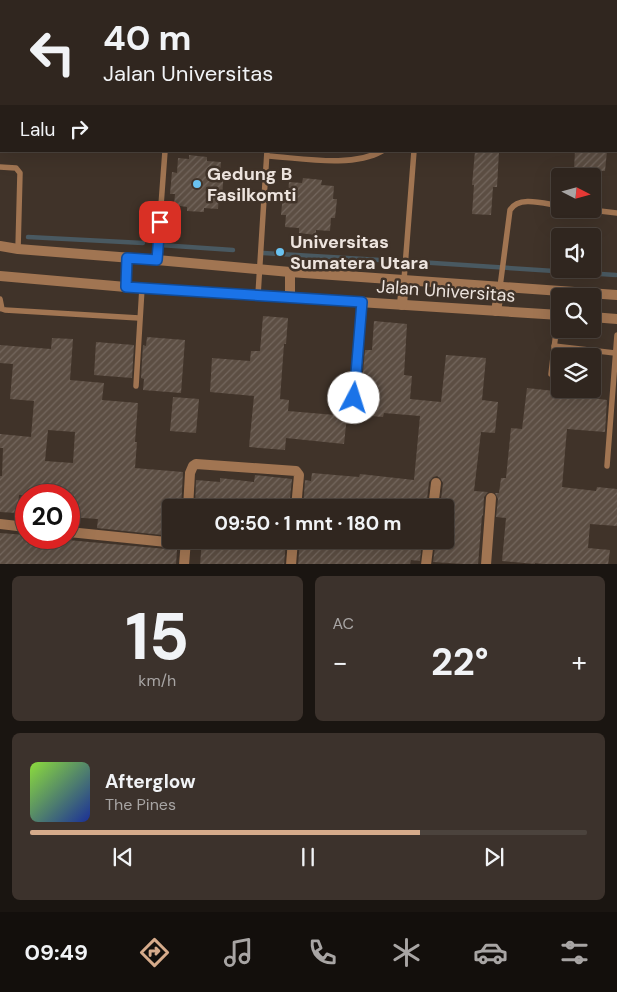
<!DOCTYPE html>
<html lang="id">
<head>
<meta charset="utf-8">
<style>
  :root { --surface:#30261f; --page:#3c322c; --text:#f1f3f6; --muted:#a8a5a4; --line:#4b433d; --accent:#d6ab8b }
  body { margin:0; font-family:"DM Sans",sans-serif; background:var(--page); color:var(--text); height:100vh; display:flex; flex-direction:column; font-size:19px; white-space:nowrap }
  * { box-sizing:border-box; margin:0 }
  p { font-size:16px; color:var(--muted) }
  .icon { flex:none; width:28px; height:28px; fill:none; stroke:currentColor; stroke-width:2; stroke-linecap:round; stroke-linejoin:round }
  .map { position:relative; height:564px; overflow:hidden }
  .panel { display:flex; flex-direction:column; gap:12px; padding:12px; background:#1a1511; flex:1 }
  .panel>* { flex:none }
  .hud { position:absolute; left:0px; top:0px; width:618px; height:152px; box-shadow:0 5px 20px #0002,0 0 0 1px var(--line); background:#30261f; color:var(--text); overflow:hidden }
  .needle { width:32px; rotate:96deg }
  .tools { position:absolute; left:551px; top:168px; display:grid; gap:10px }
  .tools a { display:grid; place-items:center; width:50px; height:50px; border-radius:5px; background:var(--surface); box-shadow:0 5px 20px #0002,0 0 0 1px var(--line); font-size:25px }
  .speed { position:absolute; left:15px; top:484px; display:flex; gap:10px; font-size:25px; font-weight:700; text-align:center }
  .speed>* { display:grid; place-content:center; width:65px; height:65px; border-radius:50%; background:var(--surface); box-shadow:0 5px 20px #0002,0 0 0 1px var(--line); line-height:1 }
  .speed .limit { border:8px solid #d22; background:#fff; color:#111 }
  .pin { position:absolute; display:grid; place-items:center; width:42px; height:42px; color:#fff; margin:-21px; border-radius:10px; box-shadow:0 2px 8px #0006 }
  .me { position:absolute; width:55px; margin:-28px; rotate:5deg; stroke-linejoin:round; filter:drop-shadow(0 0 4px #0008) }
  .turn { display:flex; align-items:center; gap:18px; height:105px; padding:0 20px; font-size:22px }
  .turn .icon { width:65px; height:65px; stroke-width:2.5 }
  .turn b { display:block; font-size:35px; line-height:42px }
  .then { display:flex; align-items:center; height:48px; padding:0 20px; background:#0003; gap:10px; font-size:19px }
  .big { font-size:38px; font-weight:700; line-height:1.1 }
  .panel .tile { flex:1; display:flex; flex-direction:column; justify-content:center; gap:8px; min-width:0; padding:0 18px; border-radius:8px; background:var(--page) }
  .panel .dial { align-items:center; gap:0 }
  .dial b { font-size:65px; line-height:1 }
  .song { display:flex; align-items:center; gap:15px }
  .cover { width:60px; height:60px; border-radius:8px; background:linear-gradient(135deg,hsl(90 70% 55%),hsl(230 70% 35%)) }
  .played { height:5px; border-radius:2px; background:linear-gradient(90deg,var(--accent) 70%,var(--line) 70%) }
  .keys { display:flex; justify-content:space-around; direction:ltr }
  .heat { display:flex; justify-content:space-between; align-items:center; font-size:28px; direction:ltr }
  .panel .tiles { flex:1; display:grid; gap:12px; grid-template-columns:1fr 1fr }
  .tile:last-child { grid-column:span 2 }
  .trip { position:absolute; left:162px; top:499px; width:292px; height:50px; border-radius:5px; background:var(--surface); box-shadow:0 5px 20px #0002,0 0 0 1px var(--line); font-weight:700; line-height:50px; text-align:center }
  .dock { display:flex; height:80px; justify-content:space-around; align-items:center; background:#130f0c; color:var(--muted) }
  .dock .icon { width:35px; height:35px }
  .dock .active { color:var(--accent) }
  .dock b { font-size:22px; color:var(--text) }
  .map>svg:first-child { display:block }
</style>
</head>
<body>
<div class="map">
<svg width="617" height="565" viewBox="0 0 617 565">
  <defs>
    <pattern id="building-hatch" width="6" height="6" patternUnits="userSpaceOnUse" patternTransform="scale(1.25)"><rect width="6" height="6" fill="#5c4e43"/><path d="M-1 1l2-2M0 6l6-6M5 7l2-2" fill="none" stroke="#74675e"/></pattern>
  </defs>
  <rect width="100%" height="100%" fill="#403329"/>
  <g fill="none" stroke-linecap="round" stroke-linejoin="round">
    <g stroke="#495961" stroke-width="4.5">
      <polyline points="28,237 143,243"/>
      <polyline points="160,245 233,250"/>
      <polyline points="263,253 397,261"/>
      <polyline points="418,262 616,275"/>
    </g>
  </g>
  <g fill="url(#building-hatch)" fill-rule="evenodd">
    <polygon points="475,151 499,151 497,187 493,187 491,215 472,214 474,185 472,185"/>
    <polygon points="575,151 607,151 605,171 574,169"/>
    <polygon points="189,155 207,157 207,161 221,162 220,174 224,174 222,194 219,193 218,209 204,208 204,212 187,211 187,207 174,205 175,194 170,194 172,172 177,173 178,158 189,159"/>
    <polygon points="303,178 322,180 321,185 334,186 333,199 337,199 335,218 331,218 330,231 316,230 316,235 299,233 299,228 285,227 286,215 281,215 283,194 288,195 289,182 302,183"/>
    <polygon points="263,316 288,318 286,344 284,344 280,399 289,400 288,411 347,416 344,444 286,438 285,450 249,447 254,396 210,392 212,358 250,361 251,351 260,351"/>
    <polygon points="374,321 407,324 404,375 412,376 410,399 441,402 446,355 486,358 482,400 498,402 495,433 481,432 474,491 488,492 484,497 483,516 482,515 478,565 433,562 436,540 446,540 446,508 440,508 443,483 440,478 437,476 433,477 429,482 426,508 303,508 305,480 311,481 312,473 359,477 360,474 414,480 420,416 384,413 383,417 359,415 365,350 372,350"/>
    <polygon points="147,337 185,340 181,393 143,390 144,379 141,378 143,345 146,346"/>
    <path d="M52,338L73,339L70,380L104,383L102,400L138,403L135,442H137L135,468L183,472L181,508H171V536L97,528L98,519L69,517V495H19L17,513L0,512V476H2L3,448H0V434L31,437L34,401L10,399L13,364L0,363V345L51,349ZM48,430L75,432L73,463L45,461Z"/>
    <polygon points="96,342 134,345 132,378 94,375"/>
    <polygon points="527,388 563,392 564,389 594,389 593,398 607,400 605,432 567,429 562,487 596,491 597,487 617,489 617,526 590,524 588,548 610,550 608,565 551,565 535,563 535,564 502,561 506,518 496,517 498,499 495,493 499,493 501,478 506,478 511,428 522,429"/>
    <polygon points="173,397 199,399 196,433 170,431"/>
    <polygon points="255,475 292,479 289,508 195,508 196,480 220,482 220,478 254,482"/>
    <polygon points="0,533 26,535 26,538 46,538 177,550 176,565 0,565"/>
    <polygon points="202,540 286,540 284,565 200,565"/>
    <polygon points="300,540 422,540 420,561 411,560 410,565 298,565"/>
  </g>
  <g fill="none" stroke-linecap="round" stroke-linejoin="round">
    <g stroke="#a17552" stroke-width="5.5">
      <polyline points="175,1 175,0"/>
      <polyline points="276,1 276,0"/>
      <polyline points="395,1 395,0"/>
      <polyline points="424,1 424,0"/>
      <path d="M268,156C301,158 352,168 382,151"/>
      <polyline points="0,167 16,168 20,173 18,249"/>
      <polyline points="583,209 617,213"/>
      <polyline points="157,260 165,151"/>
      <polyline points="404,280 414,151"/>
      <path d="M500,287L510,210C519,195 545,204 560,206"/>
      <polyline points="258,295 267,151"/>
      <polyline points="0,299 2,309 5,310 139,318"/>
      <polyline points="554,346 615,353"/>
      <polyline points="551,374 558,315"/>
      <polyline points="136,386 142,288"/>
      <polyline points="354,398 361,302"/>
      <polyline points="607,466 617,335"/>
    </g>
    <g stroke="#a17552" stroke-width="10">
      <polyline points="0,246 18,249 157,260 290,272 617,295"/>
      <polyline points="290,272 290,297"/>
      <polyline points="0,276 126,287 560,315"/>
      <polyline points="126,287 127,258"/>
      <polyline points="402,305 404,280"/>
      <polyline points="496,311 500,287"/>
      <polyline points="592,317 617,319"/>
      <polyline points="188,508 190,473 193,466 196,464 296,471 299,475 296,508"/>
      <polyline points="433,508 436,483"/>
      <polyline points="0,524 26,527"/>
      <polyline points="69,532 186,544"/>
      <polyline points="184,565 186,540"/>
      <polyline points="291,565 293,540"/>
      <polyline points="426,565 429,540"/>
      <polyline points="486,565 491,498"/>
    </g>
  </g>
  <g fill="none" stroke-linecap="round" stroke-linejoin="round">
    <g stroke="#114b97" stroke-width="12">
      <polyline id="route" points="160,222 157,260 127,258 126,287 362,302 354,398"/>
    </g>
    <use href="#route" stroke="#1a73e8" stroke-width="9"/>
  </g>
  <g fill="#6ac3f1" stroke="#403329" stroke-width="2">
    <circle cx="197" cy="184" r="5"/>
    <circle cx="280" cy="252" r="5"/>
  </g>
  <g text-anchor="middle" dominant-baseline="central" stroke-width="5" stroke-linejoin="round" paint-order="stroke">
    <g font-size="18" font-weight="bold" fill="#ede4de" stroke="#403329" text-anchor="start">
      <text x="207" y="174">Gedung B<tspan x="207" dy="21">Fasilkomti</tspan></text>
      <text x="290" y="242">Universitas<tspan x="290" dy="21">Sumatera Utara</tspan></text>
    </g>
    <g font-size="18" fill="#ede4de" stroke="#403329">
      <text transform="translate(446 291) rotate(4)">Jalan Universitas</text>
    </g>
  </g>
</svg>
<div class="tools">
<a><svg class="needle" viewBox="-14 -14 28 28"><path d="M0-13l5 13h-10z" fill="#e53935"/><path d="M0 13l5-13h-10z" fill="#a8a5a4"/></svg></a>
<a><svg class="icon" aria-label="sound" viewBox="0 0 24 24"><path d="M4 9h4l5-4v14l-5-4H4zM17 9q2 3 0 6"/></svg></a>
<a><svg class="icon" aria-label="search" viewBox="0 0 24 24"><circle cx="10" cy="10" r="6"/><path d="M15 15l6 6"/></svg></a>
<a><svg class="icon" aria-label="layers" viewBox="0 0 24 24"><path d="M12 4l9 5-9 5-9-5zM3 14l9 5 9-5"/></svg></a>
</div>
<div class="speed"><div class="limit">20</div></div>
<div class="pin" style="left:160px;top:222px;background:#d93025"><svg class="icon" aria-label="arrive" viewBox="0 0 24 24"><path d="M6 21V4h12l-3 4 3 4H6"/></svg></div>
<svg class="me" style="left:354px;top:398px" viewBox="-20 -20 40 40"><circle r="19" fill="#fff"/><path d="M0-13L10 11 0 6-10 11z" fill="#1a73e8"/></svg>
<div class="trip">09:50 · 1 mnt · 180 m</div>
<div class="hud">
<div class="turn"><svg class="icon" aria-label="left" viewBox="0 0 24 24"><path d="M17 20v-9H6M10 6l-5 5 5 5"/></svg><div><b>40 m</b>Jalan Universitas</div></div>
<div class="then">Lalu<svg class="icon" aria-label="right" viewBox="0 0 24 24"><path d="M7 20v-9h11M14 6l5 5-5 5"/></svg></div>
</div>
</div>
<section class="panel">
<div class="tiles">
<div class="tile dial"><b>15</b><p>km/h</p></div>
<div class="tile"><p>AC</p>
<div class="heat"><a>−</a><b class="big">22°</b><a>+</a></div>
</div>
<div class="tile">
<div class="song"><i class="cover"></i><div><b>Afterglow</b><p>The Pines</p></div></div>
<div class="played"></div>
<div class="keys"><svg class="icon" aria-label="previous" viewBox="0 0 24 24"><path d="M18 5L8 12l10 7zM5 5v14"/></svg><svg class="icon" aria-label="pause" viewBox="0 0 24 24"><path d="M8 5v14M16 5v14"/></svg><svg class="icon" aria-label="next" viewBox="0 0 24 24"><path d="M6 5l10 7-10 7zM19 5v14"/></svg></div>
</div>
</div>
</section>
<nav class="dock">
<b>09:49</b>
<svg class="icon active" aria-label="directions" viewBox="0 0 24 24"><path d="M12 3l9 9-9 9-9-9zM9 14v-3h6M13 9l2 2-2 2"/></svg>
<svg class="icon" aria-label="music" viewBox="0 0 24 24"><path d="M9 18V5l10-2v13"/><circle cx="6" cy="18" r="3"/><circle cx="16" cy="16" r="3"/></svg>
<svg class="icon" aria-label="phone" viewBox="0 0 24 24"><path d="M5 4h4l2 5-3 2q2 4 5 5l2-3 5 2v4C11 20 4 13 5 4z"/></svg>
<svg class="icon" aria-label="climate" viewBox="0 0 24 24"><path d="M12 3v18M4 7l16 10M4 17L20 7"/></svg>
<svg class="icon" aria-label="car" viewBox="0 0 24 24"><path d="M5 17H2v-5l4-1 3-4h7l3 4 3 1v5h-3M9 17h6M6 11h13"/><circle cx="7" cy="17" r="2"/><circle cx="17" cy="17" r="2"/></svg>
<svg class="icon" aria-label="filters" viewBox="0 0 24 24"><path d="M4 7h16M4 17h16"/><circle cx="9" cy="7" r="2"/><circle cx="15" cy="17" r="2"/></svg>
</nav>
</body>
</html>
